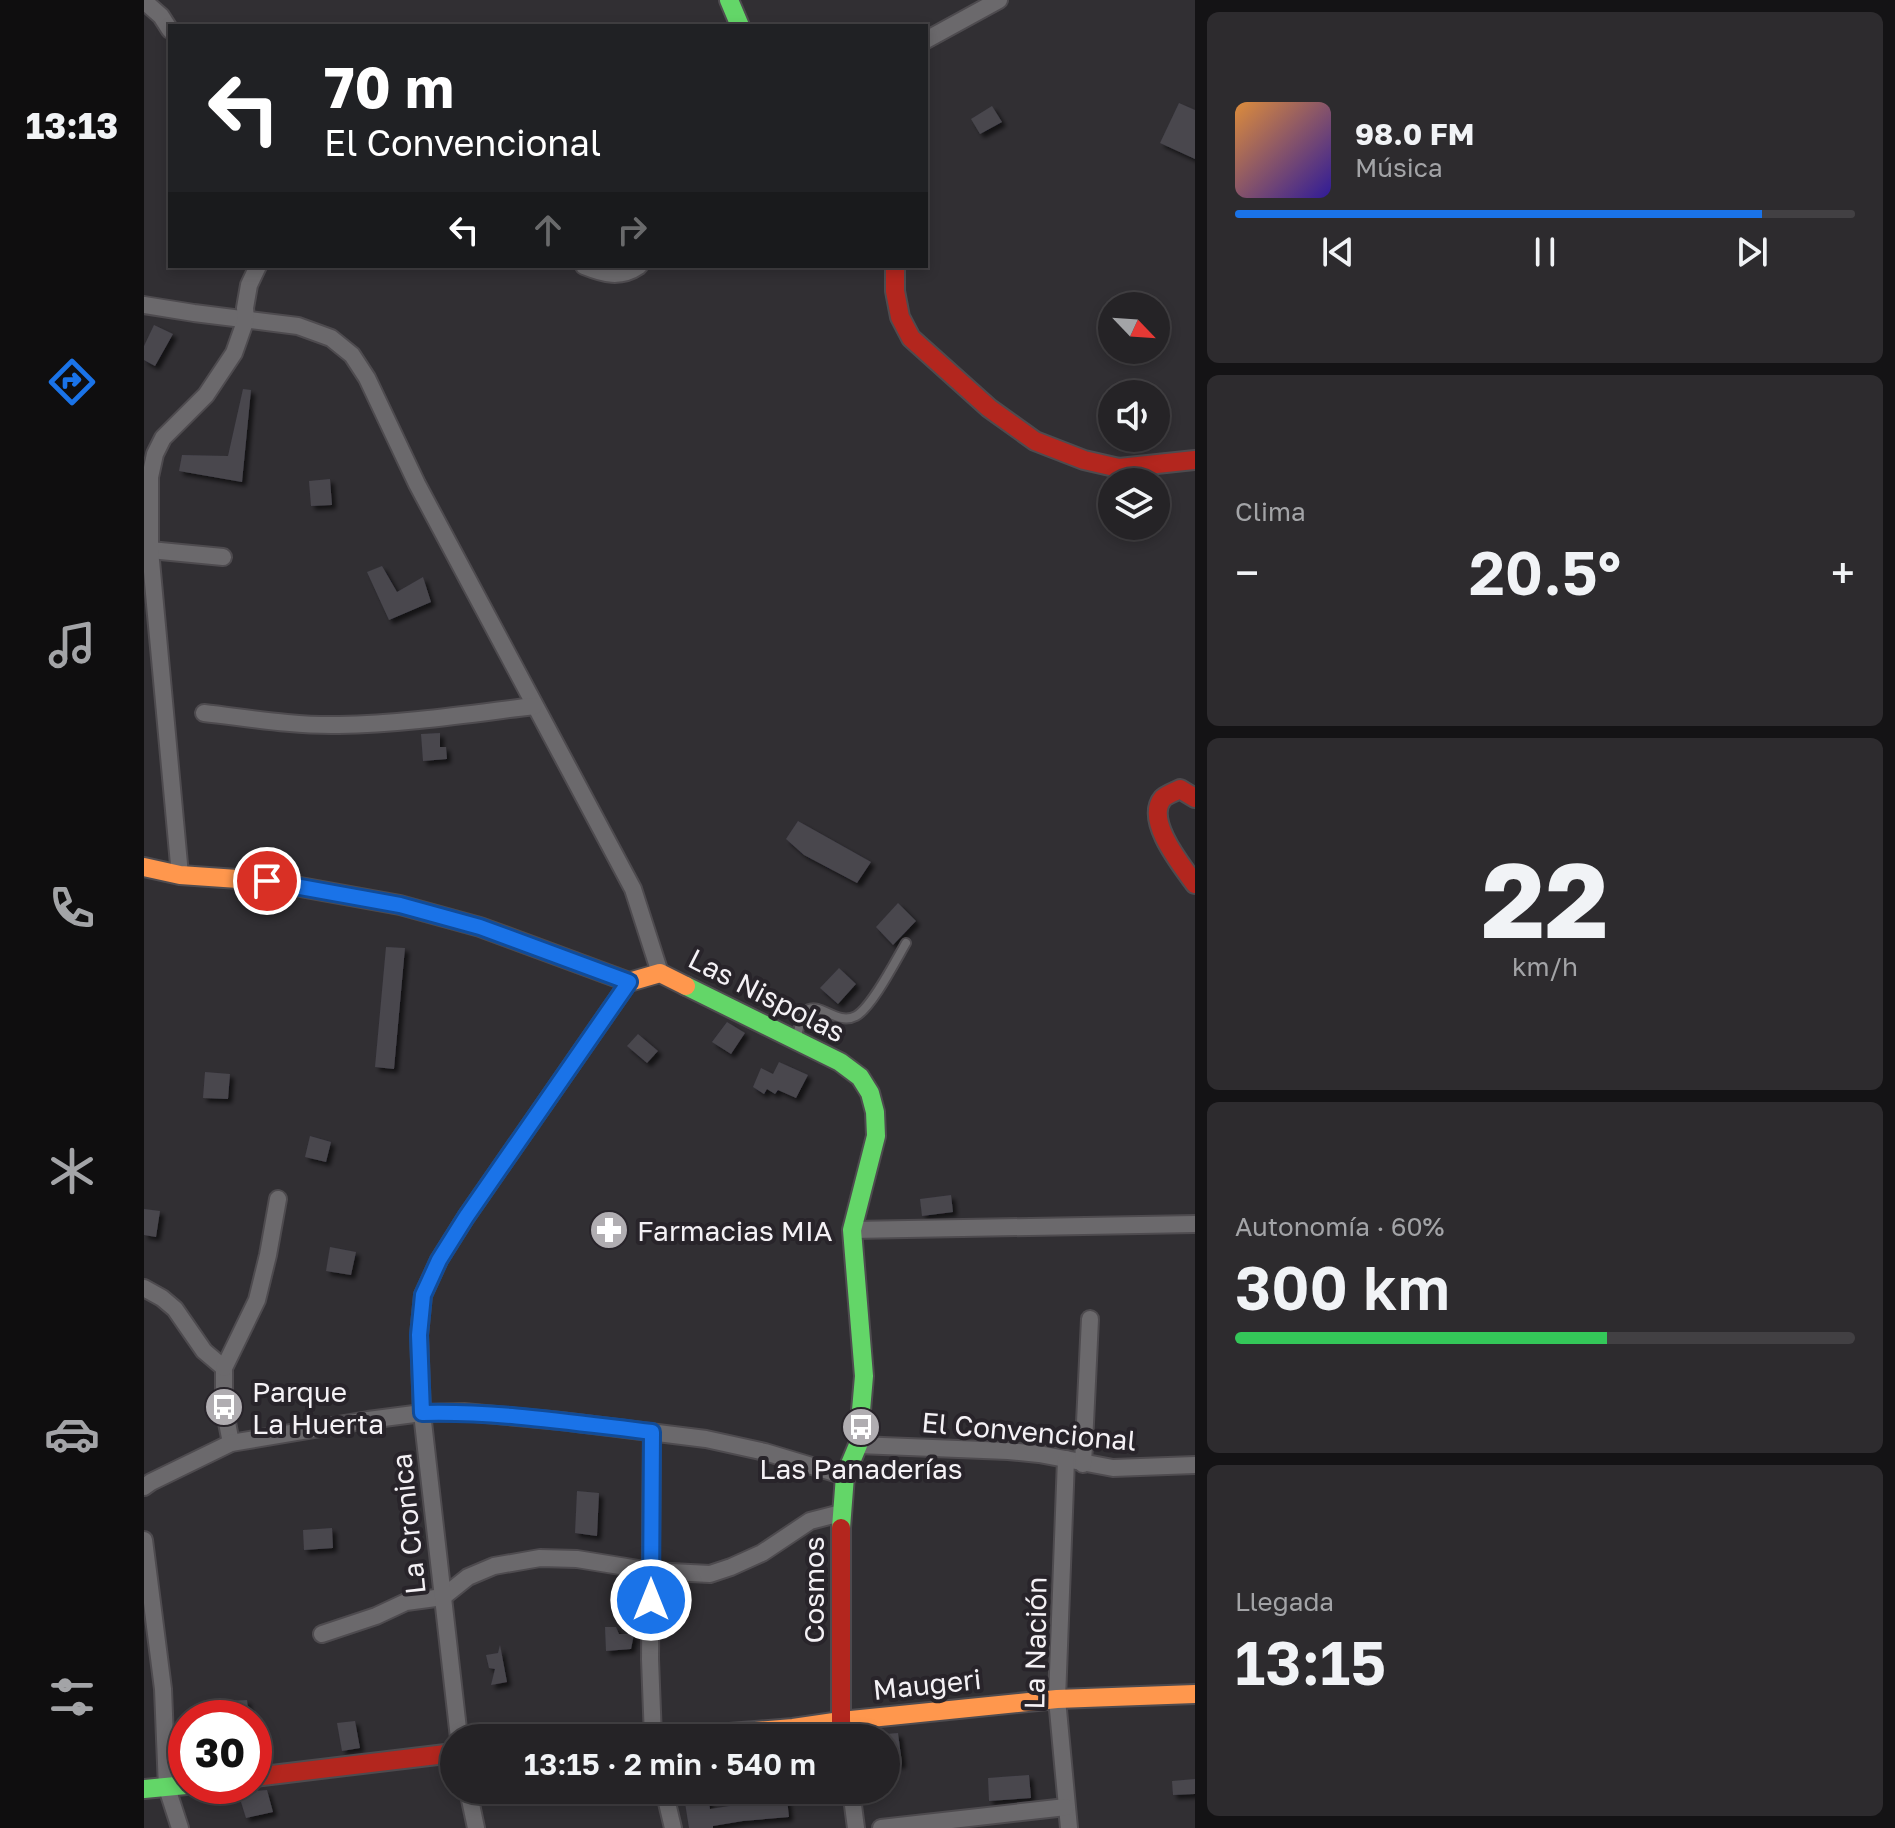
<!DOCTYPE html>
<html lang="es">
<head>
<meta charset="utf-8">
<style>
  :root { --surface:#252326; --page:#2d2b2e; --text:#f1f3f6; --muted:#a3a4a7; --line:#424043; --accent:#1a73e8 }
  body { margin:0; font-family:"Golos Text",sans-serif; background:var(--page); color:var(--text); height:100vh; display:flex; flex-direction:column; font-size:30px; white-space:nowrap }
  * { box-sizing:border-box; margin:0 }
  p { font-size:26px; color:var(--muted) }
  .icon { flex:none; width:44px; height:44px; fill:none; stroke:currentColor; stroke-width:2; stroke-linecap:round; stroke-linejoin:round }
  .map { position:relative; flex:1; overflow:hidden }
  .side { display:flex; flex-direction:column; gap:12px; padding:12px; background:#141315; width:700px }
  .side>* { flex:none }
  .banner { position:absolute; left:24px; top:24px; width:760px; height:244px; border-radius:0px; box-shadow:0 4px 12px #0003,0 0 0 2px var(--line); background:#202124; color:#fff; overflow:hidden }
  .needle { width:52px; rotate:115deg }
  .controls { position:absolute; left:954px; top:292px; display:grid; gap:16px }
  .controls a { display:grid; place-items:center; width:72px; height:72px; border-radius:50%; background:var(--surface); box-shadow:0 4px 12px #0003,0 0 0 2px var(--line); font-size:40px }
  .speed { position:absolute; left:24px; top:1700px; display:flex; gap:16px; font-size:40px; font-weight:700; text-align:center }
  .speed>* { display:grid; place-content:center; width:104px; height:104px; border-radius:50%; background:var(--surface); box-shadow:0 4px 12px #0003,0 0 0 2px var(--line); line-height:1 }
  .speed .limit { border:12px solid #d22; background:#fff; color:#111 }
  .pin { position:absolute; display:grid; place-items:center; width:68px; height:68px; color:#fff; margin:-34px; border:4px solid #fff; border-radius:50%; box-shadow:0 2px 8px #0007 }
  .me { position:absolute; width:88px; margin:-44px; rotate:0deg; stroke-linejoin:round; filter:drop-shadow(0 0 6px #0008) }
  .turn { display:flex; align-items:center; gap:28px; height:168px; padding:0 24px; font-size:36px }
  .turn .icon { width:104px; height:104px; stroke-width:2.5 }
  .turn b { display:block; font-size:56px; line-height:68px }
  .lanes { display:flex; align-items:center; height:76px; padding:0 24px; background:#0003; justify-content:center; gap:40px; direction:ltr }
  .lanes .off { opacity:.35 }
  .big { font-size:60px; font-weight:600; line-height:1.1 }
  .side .card { flex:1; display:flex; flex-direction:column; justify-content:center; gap:12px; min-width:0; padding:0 28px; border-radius:12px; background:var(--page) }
  .side .dial { align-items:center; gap:0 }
  .dial b { font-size:104px; line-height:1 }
  .song { display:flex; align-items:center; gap:24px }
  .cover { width:96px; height:96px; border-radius:12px; background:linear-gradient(135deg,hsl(30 70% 55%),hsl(250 70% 35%)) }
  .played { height:8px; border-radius:4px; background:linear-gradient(90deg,var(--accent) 85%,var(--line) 85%) }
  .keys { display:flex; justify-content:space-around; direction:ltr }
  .heat { display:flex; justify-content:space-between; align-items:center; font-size:44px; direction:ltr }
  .charge { height:12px; border-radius:6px; background:linear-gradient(90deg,#34c759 60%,var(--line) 0) }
  .trip { position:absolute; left:296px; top:1724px; width:460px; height:80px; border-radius:40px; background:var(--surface); box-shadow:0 4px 12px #0003,0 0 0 2px var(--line); font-weight:600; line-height:80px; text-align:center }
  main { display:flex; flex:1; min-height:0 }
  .tab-bar { display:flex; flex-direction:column; width:144px; justify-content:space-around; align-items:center; background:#0f0e0f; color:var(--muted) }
  .tab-bar .icon { width:56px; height:56px }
  .tab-bar .active { color:var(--accent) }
  .tab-bar b { font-size:36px; color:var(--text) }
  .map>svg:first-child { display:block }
</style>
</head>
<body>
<main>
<nav class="tab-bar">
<b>13:13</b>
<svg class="icon active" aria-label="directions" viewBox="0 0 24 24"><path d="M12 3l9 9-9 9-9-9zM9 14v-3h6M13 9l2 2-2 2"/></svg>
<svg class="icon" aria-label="music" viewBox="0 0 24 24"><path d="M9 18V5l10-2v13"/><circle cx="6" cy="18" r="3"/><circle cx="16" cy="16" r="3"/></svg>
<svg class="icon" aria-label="phone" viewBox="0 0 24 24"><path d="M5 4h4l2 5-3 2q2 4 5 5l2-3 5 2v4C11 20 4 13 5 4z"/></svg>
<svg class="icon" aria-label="climate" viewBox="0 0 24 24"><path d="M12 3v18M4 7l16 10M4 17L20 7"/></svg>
<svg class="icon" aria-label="car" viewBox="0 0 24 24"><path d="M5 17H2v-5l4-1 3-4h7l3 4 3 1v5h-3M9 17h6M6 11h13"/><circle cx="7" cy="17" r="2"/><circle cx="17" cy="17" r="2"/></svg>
<svg class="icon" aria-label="filters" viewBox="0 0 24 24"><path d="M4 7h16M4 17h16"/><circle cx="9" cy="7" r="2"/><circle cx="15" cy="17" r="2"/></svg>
</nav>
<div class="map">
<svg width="1051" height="1828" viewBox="0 0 1051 1828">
  <defs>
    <filter id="shadow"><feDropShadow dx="4" dy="4" stdDeviation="2" flood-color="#0009"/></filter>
  </defs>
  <rect width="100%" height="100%" fill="#312f33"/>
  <g fill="#48464e" filter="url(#shadow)">
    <polygon points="1035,103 1051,110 1051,159 1016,143"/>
    <polygon points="848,106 858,122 836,134 827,119"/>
    <polygon points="10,325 29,334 11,366 0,360 0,346"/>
    <polygon points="99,389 107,390 98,482 35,471 38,455 84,456"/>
    <polygon points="186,479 188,505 167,506 165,481"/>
    <polygon points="238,566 253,592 279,577 287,602 245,620 223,572"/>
    <polygon points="296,733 296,747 302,747 303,759 279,761 277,734"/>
    <polygon points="654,821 727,862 713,883 660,855 642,839"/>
    <polygon points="754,903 772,921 749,945 732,927"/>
    <polygon points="242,947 261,948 250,1069 231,1067"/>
    <polygon points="695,968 712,984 694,1004 676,988"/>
    <polygon points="583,1022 601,1033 587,1054 568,1042"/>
    <polygon points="494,1034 514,1051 503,1063 483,1046"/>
    <polygon points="635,1062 664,1075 652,1098 634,1090 631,1094 623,1089 620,1094 609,1087 617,1068 629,1074"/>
    <polygon points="61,1072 86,1074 84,1099 59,1098"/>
    <polygon points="166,1136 187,1142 182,1162 161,1157"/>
    <polygon points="807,1195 809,1212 778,1216 776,1199"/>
    <polygon points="0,1209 16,1211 12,1237 0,1235"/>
    <polygon points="186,1247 212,1252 207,1275 182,1271"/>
    <polygon points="433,1491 455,1493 453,1536 431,1533"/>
    <polygon points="188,1528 189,1548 160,1550 159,1530"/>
    <polygon points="461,1627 472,1627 475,1634 490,1634 487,1649 462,1651"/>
    <polygon points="356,1645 363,1682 347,1685 351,1669 345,1668 342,1655 354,1653"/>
    <polygon points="103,1700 105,1718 82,1718 85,1701"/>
    <polygon points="211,1721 216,1748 198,1751 193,1723"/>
    <polygon points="754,1733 758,1764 742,1766 742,1734"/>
    <polygon points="885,1775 887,1798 845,1801 844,1778"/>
    <polygon points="1051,1779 1051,1794 1029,1795 1028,1781"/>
    <polygon points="92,1786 99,1786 104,1789 111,1791 123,1790 129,1812 102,1818"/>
    <polygon points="539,1790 563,1790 566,1809 611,1802 609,1790 634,1790 635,1800 643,1799 645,1817 599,1821 569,1826 569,1828 545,1828"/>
  </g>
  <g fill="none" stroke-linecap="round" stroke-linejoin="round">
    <g stroke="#4e4b4f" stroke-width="12">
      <path id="lane" d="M653,1039C661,977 686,1030 712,1016C728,1007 752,960 762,943"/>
    </g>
    <g stroke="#4e4b4f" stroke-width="20">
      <g id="street">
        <polyline points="0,1 17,16 26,30"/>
        <polyline points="782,40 855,0"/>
        <path d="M440,266C460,274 476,279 495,266"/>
        <polyline points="0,305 50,313 154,326 187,338 208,355 223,378 273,484 489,889 516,973"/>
        <polyline points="6,550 79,557"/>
        <path d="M60,713C104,718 150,726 195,725C260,724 325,714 390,706"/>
        <polyline points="36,875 6,550 6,477 11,454 19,438 62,395 90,353 102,319 101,308 105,285 114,266"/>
        <polyline points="708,1230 1051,1224"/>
        <polyline points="0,1288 18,1298 31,1309 60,1351 80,1368 80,1407 87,1443"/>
        <polyline points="80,1368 113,1300 124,1255 134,1199"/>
        <polyline points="508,1432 506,1659 509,1738"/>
        <polyline points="714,1445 864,1451 895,1454 969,1468 1051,1465"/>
        <polyline points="922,1459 913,1699 925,1828"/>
        <polyline points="939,1464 946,1319"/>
        <polyline points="0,1487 7,1482 87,1443 224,1420 278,1413 320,1412 417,1421 562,1439 621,1452 701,1476"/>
        <polyline points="0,1540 19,1689 23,1788 36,1828"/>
        <polyline points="178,1634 232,1616 262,1602 299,1597 324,1577 350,1566 396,1558 433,1559 507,1571 566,1574 587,1567 618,1553 666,1521 697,1513"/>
        <polyline points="315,1738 278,1413 275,1335 279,1295 295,1260 322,1217 485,982"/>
        <polyline points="324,1790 332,1828"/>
        <polyline points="520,1790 529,1828"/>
        <polyline points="707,1790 712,1828"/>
        <polyline points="737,1828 922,1807"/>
      </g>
    </g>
    <g stroke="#4e4b4f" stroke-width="22">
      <g id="fast">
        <polyline points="585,0 596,26"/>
        <polyline points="542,986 696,1062 716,1077 726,1093 731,1112 732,1136 708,1230 720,1376 714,1445 701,1476 697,1528"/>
        <polyline points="0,1789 42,1785"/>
      </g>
    </g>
    <g stroke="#4e4b4f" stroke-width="22">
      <g id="slow">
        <polyline points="0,867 36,875 123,881 256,905 336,927 485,982 516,973 542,986"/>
        <polyline points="521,1738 649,1728 697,1721 913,1699 1051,1694"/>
      </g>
    </g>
    <g stroke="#4e4b4f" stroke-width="22">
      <g id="jam">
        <polyline points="751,266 751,291 756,317 767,338 845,408 891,441 940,460 975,468 1051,460"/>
        <path d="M1051,798L1036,789C1030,792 1024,794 1019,798C1000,820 1038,866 1051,884"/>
        <polyline points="697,1528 697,1721 699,1738"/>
        <polyline points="110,1777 310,1753"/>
      </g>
    </g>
    <use href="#lane" stroke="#6b696c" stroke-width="8"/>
    <use href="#street" stroke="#6b696c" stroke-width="16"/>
    <use href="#fast" stroke="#63d668" stroke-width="18"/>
    <use href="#slow" stroke="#ff974d" stroke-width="18"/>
    <use href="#jam" stroke="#b3261e" stroke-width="18"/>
  </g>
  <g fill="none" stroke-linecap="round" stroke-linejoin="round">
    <g stroke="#114b97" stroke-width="20">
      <path id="route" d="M123,881L256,905L336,927L485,982L322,1217L295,1260L279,1295L275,1335L278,1413C355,1411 431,1423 508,1432L507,1600"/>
    </g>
    <use href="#route" stroke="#1a73e8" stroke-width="14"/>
  </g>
  <defs>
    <g id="pharmacy-disc" transform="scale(2)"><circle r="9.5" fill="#b0adb1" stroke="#28242a"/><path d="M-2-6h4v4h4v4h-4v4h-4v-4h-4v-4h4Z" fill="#fff"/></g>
    <g id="bus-disc" transform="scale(2)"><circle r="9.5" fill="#b0adb1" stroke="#28242a"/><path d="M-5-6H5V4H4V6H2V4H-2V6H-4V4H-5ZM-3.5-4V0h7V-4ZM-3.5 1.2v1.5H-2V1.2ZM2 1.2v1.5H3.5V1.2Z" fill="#fff"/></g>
  </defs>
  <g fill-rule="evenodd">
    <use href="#pharmacy-disc" x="465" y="1230"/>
    <use href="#bus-disc" x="80" y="1407"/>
    <use href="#bus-disc" x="717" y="1427"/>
  </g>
  <g text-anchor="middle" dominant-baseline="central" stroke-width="8" stroke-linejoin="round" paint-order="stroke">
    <g font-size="28" fill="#f4f1f5" stroke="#28242a">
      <text transform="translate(623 995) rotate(27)">Las Nispolas</text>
      <text transform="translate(885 1431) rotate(5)">El Convencional</text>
      <text transform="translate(264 1524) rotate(-96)">La Cronica</text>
      <text transform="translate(669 1590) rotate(-90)">Cosmos</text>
      <text transform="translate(891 1643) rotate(-89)">La Nación</text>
      <text transform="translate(783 1684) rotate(-6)">Maugeri</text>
    </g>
    <g font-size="28" fill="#f4f1f5" stroke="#28242a" text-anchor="start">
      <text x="493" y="1230">Farmacias MIA</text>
      <text x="108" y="1391">Parque<tspan x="108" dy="32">La Huerta</tspan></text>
      <text x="717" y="1468" text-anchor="middle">Las Panaderías</text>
    </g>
  </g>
</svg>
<div class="controls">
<a><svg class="needle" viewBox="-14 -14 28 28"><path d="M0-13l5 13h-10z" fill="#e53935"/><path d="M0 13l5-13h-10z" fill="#a3a4a7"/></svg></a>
<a><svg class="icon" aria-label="sound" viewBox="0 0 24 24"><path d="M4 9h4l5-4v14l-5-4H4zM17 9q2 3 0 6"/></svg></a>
<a><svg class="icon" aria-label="layers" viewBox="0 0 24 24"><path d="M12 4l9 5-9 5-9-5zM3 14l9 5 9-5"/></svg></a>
</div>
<div class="speed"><div class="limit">30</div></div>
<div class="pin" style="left:123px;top:881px;background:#d93025"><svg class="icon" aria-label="arrive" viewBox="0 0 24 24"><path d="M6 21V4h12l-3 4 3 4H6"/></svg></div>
<svg class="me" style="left:507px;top:1600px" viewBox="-20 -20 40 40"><circle r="17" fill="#1a73e8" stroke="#fff" stroke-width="3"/><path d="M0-11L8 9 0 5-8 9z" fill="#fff"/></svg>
<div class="trip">13:15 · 2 min · 540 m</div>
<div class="banner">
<div class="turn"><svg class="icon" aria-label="left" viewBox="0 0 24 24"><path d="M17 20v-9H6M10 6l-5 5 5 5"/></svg><div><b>70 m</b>El Convencional</div></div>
<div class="lanes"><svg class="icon" aria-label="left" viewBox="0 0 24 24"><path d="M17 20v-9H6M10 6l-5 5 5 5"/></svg><svg class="icon off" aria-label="ahead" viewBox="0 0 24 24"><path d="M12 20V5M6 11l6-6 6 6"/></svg><svg class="icon off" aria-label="right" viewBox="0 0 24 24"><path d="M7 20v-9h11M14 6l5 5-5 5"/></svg></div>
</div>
</div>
<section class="side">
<div class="card">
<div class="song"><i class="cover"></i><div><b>98.0 FM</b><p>Música</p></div></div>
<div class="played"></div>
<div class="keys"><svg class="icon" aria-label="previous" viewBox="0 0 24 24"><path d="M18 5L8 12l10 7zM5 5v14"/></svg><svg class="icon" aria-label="pause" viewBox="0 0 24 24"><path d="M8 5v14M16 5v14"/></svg><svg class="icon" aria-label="next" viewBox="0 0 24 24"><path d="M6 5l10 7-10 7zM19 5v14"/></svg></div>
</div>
<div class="card"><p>Clima</p>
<div class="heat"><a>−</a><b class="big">20.5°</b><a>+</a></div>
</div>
<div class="card dial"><b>22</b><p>km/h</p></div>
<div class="card"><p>Autonomía · 60%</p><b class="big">300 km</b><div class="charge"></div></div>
<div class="card"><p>Llegada</p><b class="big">13:15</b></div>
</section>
</main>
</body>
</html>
